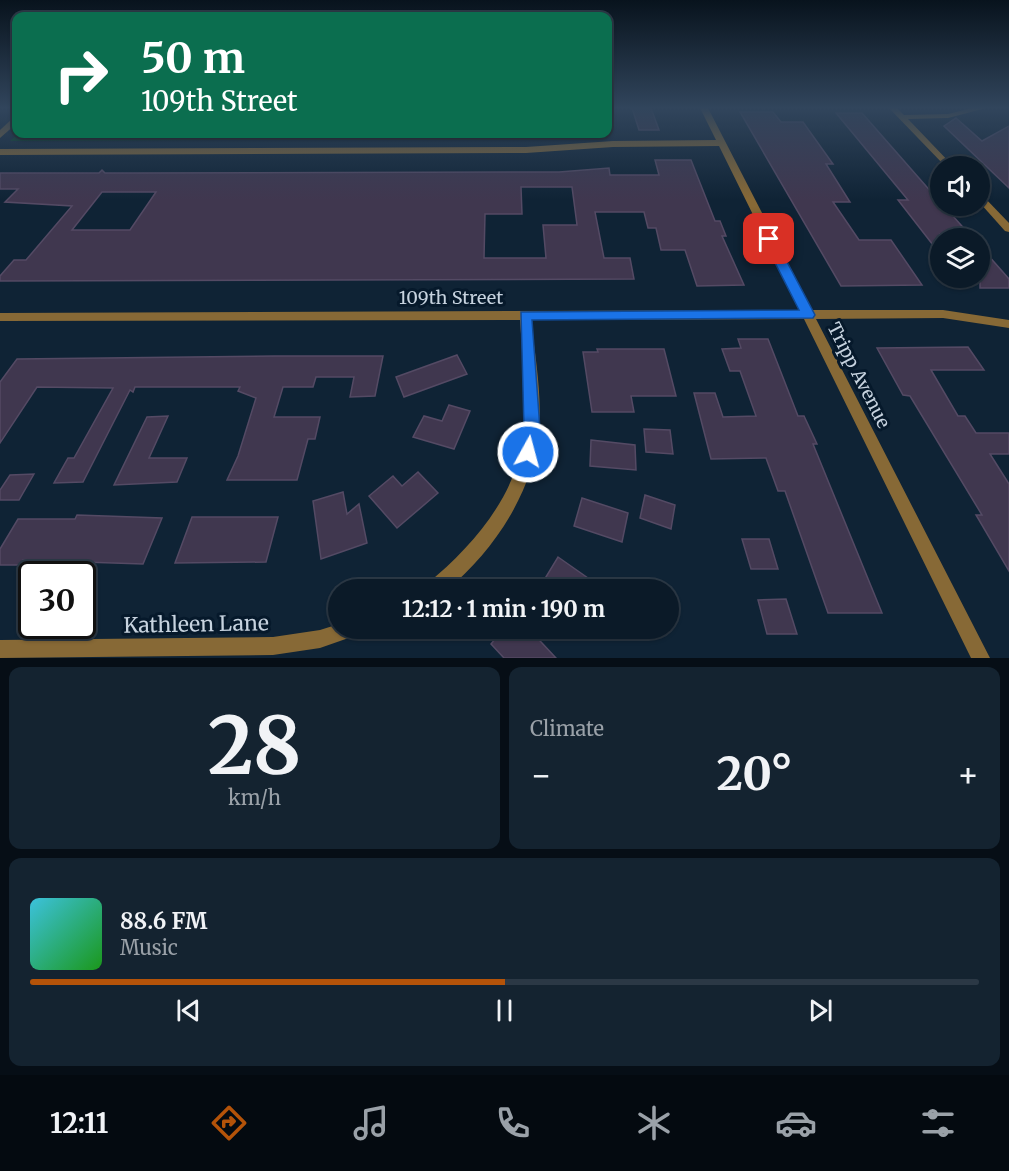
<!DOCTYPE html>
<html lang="en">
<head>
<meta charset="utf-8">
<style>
  :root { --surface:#0b1a28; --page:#142330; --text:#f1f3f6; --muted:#9aa1a8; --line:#2b3845; --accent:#b45309 }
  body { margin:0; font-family:Merriweather,serif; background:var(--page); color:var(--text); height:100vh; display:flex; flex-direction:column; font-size:22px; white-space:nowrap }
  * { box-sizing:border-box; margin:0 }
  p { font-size:20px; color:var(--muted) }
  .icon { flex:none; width:33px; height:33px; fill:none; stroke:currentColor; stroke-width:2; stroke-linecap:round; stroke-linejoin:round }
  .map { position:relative; height:658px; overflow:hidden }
  .drawer { display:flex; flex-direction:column; gap:9px; padding:9px; background:#060e16; flex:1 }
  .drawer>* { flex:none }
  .top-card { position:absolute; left:12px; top:12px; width:600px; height:126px; border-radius:12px; box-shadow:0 2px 4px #0004,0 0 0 2px var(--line); background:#0b6e4f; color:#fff; overflow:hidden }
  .controls { position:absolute; left:930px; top:156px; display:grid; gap:12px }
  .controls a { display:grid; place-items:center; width:60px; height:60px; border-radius:50%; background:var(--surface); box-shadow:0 2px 4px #0004,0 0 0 2px var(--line); font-size:30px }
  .speed { position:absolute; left:18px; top:561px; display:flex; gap:12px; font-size:30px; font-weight:700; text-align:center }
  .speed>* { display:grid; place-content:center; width:78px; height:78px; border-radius:50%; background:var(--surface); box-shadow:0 2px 4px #0004,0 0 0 2px var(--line); line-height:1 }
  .speed .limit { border:3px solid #111; border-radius:9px; background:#fff; color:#111 }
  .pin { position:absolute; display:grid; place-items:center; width:51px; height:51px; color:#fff; margin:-26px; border-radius:12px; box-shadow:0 3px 9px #0006 }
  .me { position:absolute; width:66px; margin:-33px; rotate:7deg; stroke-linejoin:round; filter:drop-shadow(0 0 4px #0008) }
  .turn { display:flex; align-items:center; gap:21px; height:126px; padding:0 30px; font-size:27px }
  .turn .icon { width:78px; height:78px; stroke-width:2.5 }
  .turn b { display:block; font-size:42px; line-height:51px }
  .big { font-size:45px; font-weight:700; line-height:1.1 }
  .drawer .card { flex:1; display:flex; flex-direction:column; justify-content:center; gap:9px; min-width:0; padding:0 21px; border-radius:12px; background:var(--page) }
  .drawer .dial { align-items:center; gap:0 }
  .dial b { font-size:78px; line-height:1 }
  .song { display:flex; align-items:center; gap:18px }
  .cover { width:72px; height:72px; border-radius:9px; background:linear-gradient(135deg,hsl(190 70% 55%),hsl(120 70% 35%)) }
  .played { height:6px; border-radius:3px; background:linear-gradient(90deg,var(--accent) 50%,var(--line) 50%) }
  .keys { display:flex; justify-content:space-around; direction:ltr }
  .heat { display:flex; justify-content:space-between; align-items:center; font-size:33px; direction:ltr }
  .drawer .tiles { flex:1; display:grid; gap:9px; grid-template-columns:1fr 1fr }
  .card:last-child { grid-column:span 2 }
  .trip { position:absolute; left:328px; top:579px; width:351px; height:60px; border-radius:30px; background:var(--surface); box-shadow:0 2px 4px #0004,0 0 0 2px var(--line); font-weight:700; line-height:60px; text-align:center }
  .tabs { display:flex; height:96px; justify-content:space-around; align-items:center; background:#040a10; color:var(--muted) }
  .tabs .icon { width:42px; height:42px }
  .tabs .current { color:var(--accent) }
  .tabs b { font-size:27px; color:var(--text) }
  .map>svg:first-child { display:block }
</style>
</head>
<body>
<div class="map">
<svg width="1009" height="658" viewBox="0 0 1009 658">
  <rect width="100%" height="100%" fill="#0f2335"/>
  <polygon fill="#024321" points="18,134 219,134 215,140 10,141"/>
  <g fill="#40374f" stroke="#544a64" stroke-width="1.5" fill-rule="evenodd">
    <polygon points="632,108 651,108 659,130 639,130"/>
    <polygon points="740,112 773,112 781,122 803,122 833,164 826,164 850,202 833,202 859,240 891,240 922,285 841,286"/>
    <polygon points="836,113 862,113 940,202 940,206 944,206 969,234 940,234 940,254 898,200 908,200"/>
    <polygon points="956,118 982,141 1009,126 1009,188 944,126"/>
    <path d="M655,160H691L715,221H720L726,236H722L744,285L697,286L685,250H661L656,228H648L644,212H595L604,258H630L634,279L0,281V276L14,260H26L72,206L5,202L18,189H0V173H99L102,170L105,173H135L559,172L609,168L610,175H659ZM521,187H572L577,225H543L546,258H484L485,214H522ZM102,192H156L130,230H72Z"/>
    <polygon points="980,246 1009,279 1009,288 980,288"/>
    <polygon points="738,339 768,339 798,416 804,416 817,444 813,444 882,613 828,613 785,491 778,491 766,458 711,459 694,393 715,393 723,417 756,416 740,371 730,371 722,349 741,348"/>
    <polygon points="968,347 984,370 931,370 958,416 965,416 976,433 1009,433 1009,454 990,454 1009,484 1009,571 976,515 982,515 910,396 903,395 877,348"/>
    <polygon points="597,349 664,349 676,396 631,396 634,412 592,412 583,352 598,352"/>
    <polygon points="457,355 467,374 404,397 396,377"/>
    <polygon points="275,356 383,356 375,396 350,397 354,377 316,377 313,387 283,387 274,417 320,417 315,439 308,439 297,480 227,480 238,456 256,398 238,391 240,387 135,387 133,392 130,390 83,482 54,483 68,458 74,458 113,388 37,387 0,443 0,382 17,359"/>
    <polygon points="449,405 470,411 454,449 413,437 424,416 442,421"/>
    <polygon points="168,416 149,458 187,458 177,482 114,485 147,417"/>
    <polygon points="644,429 670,430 673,454 646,452"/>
    <polygon points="591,440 635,445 636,470 590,466"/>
    <polygon points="418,472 438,493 397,528 369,496 393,476 402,486"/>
    <polygon points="34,474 19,500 0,500 0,490 10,475"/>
    <polygon points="343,492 347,514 359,504 367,543 321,559 313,501"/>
    <polygon points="645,495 675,505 671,529 640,518"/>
    <polygon points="582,498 628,513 622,542 574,526"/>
    <polygon points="77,515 162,518 143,564 23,560 21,565 0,565 0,549 18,519 75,519"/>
    <polygon points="192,517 278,517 266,562 175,563"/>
    <polygon points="742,539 769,539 778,569 751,569"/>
    <polygon points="558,557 605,590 538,590"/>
    <polygon points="786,599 797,634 767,634 758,600"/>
    <polygon points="504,628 528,628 556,658 504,658 491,644"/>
  </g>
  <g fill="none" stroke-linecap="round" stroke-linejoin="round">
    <g fill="#876936" fill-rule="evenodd">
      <path d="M700,108H708L812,310H943L1009,320V328L943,318L816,319L990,658H971L804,319L531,320C535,356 542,393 539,430C533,493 494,550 447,590H425L427,584C475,544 518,494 525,429C529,393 522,356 520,320L0,321V313L800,310L719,146L613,147L526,153L0,155V149L526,147L613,141L716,140Z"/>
      <polygon points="889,108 897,108 904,115 948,114 972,108 986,108 948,118 908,119 953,166 945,166"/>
      <polygon points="13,118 16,118 16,124 0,138 0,130"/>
      <polygon points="980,195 983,196 1009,223 1009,232 1005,231 980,203"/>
      <polygon points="339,624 339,628 363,628 360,634 320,648 273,655 0,658 0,640 273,637 320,630"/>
    </g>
  </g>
  <linearGradient id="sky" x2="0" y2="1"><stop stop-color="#08131d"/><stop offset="0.54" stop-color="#31455c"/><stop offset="1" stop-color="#31455c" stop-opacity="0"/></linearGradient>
  <rect width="1009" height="200" fill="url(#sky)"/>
  <polygon fill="#1a73e8" stroke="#114b97" stroke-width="1.5" points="769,235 775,239 815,315 813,318 532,320 540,429 534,457 528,460 523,457 520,452 524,429 521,312 799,310 763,239"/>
  <g text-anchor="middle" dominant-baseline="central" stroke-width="6" stroke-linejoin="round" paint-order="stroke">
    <g font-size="18" fill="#c7d3df" stroke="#06192b">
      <text x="451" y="297">109th Street</text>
      <text transform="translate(859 375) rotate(63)">Tripp Avenue</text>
    </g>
    <g font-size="21" fill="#c7d3df" stroke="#06192b">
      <text transform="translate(196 624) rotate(-1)">Kathleen Lane</text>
    </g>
  </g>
</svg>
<div class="controls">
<a><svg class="icon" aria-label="sound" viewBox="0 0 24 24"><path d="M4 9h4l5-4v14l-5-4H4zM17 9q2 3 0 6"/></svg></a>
<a><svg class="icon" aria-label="layers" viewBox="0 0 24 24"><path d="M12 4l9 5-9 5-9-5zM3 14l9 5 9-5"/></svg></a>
</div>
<div class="speed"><div class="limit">30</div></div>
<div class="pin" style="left:769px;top:239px;background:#d93025"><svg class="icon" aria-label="arrive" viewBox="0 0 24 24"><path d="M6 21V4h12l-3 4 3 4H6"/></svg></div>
<svg class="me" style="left:528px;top:452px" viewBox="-20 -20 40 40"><circle r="17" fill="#1a73e8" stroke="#fff" stroke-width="3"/><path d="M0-11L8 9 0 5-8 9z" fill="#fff"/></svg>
<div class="trip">12:12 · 1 min · 190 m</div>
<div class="top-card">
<div class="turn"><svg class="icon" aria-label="right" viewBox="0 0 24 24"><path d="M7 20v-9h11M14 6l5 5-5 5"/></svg><div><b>50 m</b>109th Street</div></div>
</div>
</div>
<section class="drawer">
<div class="tiles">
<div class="card dial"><b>28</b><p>km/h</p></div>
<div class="card"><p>Climate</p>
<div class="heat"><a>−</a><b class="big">20°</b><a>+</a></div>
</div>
<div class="card">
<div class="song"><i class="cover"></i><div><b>88.6 FM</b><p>Music</p></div></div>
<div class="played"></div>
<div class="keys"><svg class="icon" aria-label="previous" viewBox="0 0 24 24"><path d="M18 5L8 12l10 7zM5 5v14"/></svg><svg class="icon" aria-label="pause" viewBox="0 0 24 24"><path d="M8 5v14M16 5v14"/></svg><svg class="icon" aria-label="next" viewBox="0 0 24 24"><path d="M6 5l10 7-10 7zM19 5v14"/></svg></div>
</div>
</div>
</section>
<nav class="tabs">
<b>12:11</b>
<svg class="icon current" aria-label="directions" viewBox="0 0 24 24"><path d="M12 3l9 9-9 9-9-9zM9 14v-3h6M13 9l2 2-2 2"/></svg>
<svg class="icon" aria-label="music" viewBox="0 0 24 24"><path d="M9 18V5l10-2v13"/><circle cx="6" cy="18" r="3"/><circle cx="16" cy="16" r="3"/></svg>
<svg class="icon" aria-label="phone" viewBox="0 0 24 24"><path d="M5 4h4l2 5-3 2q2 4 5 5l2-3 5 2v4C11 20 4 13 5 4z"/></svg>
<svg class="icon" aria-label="climate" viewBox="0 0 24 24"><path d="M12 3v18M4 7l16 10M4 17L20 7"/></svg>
<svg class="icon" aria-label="car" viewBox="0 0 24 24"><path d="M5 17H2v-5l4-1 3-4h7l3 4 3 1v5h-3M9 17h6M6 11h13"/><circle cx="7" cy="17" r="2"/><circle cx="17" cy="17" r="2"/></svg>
<svg class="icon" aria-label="filters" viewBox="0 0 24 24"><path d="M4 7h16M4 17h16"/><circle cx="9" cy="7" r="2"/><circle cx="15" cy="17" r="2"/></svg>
</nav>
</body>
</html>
